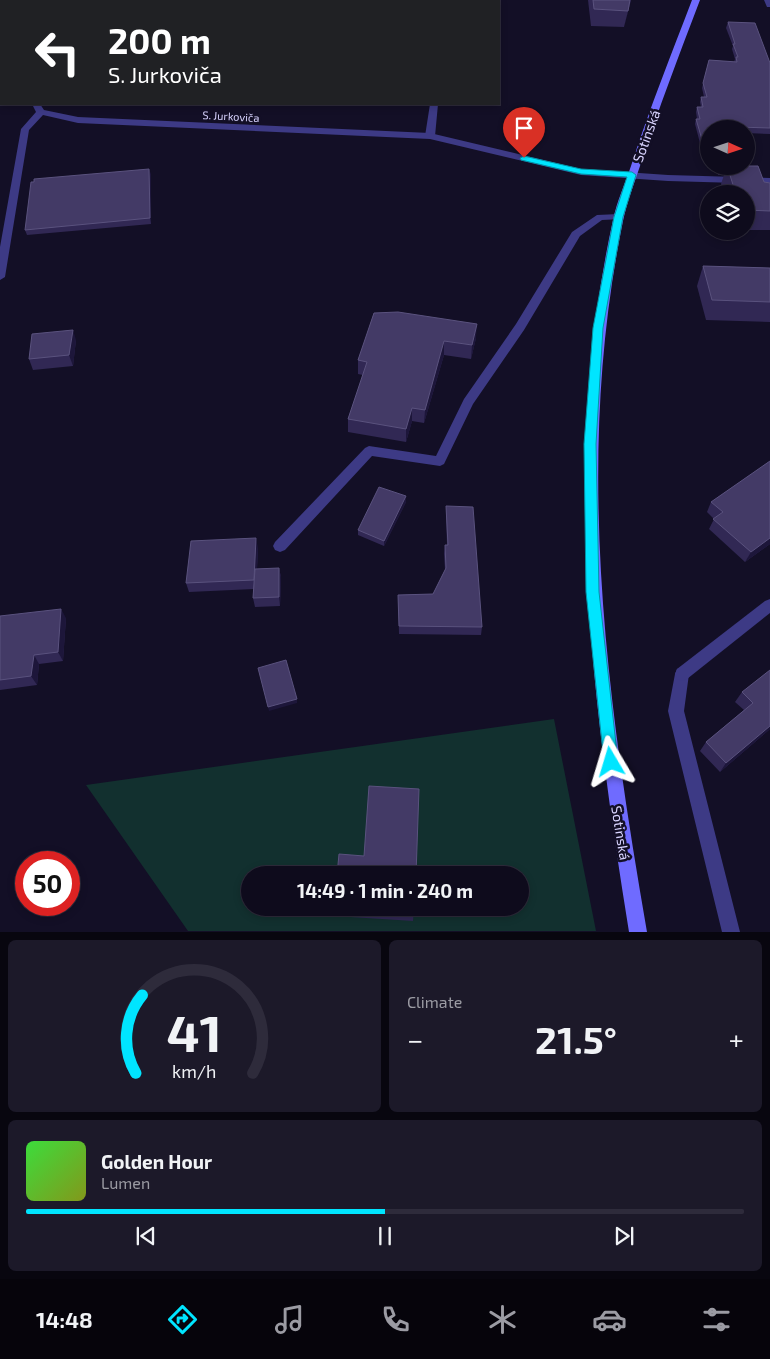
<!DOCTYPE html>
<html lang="en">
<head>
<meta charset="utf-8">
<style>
  :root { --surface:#0e0b1c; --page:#1c1929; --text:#f1f3f6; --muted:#9b9ba3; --line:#2e2b3b; --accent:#00e5ff }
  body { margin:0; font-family:"Exo 2",sans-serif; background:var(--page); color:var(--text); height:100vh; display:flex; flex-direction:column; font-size:19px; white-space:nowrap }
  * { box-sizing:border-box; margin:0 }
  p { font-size:16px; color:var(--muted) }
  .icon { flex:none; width:28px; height:28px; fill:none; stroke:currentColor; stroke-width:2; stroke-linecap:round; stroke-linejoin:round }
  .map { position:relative; height:932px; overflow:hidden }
  .side { display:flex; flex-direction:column; gap:8px; padding:8px; background:#08060f; flex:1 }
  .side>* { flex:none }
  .banner { position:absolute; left:0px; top:0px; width:500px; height:105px; box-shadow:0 2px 8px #0003,0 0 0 1px var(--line); background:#202124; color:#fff; overflow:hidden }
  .needle { width:32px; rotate:93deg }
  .controls { position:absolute; left:700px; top:120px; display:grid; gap:10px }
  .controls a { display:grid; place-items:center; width:55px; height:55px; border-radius:50%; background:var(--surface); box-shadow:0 2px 8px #0003,0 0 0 1px var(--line); font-size:25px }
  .speed { position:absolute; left:15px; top:851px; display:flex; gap:10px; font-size:25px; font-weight:700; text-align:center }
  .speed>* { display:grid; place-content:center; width:65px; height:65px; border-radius:50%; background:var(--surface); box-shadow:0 2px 8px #0003,0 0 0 1px var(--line); line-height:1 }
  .speed .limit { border:8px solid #d22; background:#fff; color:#111 }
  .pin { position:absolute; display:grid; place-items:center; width:42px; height:42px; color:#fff; margin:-51px -21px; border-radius:50% 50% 50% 0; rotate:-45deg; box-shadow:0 0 5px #0007 }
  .pin .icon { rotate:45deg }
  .me { position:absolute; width:55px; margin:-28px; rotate:353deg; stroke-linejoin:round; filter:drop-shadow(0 0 4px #0008) }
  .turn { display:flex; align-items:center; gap:18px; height:105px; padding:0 25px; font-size:22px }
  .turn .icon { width:65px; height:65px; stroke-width:2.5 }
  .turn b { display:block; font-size:35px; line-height:42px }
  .big { font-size:38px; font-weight:700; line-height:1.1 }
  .side .card { flex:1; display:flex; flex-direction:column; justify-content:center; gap:8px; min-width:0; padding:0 18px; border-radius:8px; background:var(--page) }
  .side .dial { align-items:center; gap:0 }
  .dial svg { height:130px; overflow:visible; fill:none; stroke:var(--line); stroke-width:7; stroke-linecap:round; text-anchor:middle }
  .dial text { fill:var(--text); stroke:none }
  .song { display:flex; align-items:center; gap:15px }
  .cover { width:60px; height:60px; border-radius:8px; background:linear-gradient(135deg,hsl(120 70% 55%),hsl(70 70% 35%)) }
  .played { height:5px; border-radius:2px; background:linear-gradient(90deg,var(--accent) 50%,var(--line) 50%) }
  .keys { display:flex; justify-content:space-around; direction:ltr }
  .heat { display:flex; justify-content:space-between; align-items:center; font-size:28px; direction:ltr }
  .side .tiles { flex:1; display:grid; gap:8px; grid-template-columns:1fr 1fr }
  .card:last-child { grid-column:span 2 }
  .trip { position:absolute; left:241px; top:866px; width:288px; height:50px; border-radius:25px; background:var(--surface); box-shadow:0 2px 8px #0003,0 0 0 1px var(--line); font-weight:700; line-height:50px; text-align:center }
  .tabs { display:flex; height:80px; justify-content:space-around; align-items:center; background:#06040b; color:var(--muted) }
  .tabs .icon { width:35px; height:35px }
  .tabs .on { color:var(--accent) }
  .tabs b { font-size:22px; color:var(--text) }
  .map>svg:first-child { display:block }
</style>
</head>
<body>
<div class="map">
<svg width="770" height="932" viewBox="0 0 770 932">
  <rect width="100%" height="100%" fill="#130f26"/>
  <path fill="#12302f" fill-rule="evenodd" d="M554,719L596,931H188L86,785ZM250,875H520V908H250Z"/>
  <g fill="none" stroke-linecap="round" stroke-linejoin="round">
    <g fill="#3d3a85" fill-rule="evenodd">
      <polygon points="430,104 438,104 435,136 430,139 425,136"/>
      <polygon points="619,214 624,217 622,219 602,220 580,236 524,330 473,404 444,464 440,466 372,456 285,550 280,552 275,550 273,546 275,542 365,448 369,446 436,456 464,399 516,324 572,232 597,215"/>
      <polygon points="682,667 687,669 689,674 684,711 740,932 722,932 668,711 675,674 677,669"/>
    </g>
    <g fill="#3d3a85" fill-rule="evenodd">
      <polygon points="764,0 770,0 770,7 767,7"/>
      <polygon points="32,104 40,104 44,110 78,117 430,133 581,169 668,175 770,178 770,184 668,181 581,175 430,139 78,123 43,115 29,130 5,277 0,280 0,247 21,129 36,112"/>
      <polygon points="770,599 770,613 687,679 682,681 677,679 675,674 677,669 765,601"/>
    </g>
    <path fill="#6f6bff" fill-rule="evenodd" d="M692,0H700C679,55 658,110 640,166C634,184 627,202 623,221C574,459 606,695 647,932H629C591,696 561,456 613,220C617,201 625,184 631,166C649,110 671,55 692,0Z"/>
  </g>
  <g fill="#312854">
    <polygon points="588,0 631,0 624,27 591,26"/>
    <polygon points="728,22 770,63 770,134 746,133 746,129 709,129 709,166 706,166 695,124 696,119 697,119 696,112 697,107 701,107 700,102 701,97 704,97 702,88 709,60 734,62 735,59 732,49 733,46 726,28"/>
    <polygon points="716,166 749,166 764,182 770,183 770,230 746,230 746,194 724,194 721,184 724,175 718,175"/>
    <polygon points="151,174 151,224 27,235 25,230"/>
    <polygon points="703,266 770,268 770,322 706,320 697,286"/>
    <polygon points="374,313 476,338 471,359 444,355 424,423 412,421 406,442 348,432 348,419 363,375 358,374 358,360"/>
    <polygon points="76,340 73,366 33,370 29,359"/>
    <polygon points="770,461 770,544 745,562 709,529 714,519 707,512 711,502"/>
    <polygon points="406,496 406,502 384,546 358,535 358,530"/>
    <polygon points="446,506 482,627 481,635 399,634 398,595 433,594 445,570 444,554 445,545 447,545 446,515"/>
    <polygon points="258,548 257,569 279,568 281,577 280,606 255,607 253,598 254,589 189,592 186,583"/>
    <polygon points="0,616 66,618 63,661 39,664 37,685 0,690"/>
    <polygon points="770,670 770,729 720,772 700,751 706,742 744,710 735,702 742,692"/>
    <polygon points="334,908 414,908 413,921 335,916"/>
  </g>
  <g fill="#1d163a">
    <polygon points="146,0 161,0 161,1 145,1"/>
    <polygon points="630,0 631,0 624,27 628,11"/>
    <polygon points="149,169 151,174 151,224 150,218"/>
    <polygon points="477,324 476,338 471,359 472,345"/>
    <polygon points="73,330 76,340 73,366 69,355"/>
    <polygon points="444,341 444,355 424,423 425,410"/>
    <polygon points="412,408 412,421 406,442 406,429"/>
    <polygon points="406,496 406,502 384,546 384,541"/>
    <polygon points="256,538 258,548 256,589 254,580"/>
    <polygon points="770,538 770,544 745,562 751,552"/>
    <polygon points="279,568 281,577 280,606 279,597"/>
    <polygon points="61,609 66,618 63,661 58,652"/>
    <polygon points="34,655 39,664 37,685 31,676"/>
    <polygon points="297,699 297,703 269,711 268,707"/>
    <polygon points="770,726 770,729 720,772 726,763"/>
  </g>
  <g fill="#433a66" stroke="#5a527e">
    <polygon points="120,0 146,0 145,1 120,1"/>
    <rect x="370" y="0" width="33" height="1"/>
    <polygon points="593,0 630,0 628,11 594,9"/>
    <polygon points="728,22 755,23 770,63 770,128 737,127 737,129 709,129 709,160 708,160 696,119 700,119 697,107 703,107 701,97 707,97 703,83 709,60 737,62 736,57 738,57 733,44 735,44"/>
    <polygon points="746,157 749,166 746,166"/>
    <polygon points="719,166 727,166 726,169 720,169"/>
    <polygon points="727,166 758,166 764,182 770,183 770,211 746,210 746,194 736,194"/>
    <polygon points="149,169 150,218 25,230 31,182 34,182 34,179"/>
    <polygon points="703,266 770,268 770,302 712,300"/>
    <polygon points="398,312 477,324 472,345 444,341 425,410 412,408 406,429 348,419 367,362 358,360 374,313"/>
    <polygon points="73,330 69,355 29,359 32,334"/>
    <polygon points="770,461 770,538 751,552 713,519 723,512 711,502"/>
    <polygon points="379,487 406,496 384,541 358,530"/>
    <polygon points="446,506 473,507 482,627 399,626 398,595 433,594 446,568 445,545 448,545"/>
    <polygon points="256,538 254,580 186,583 191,541"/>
    <polygon points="279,568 279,597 253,598 255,569"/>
    <polygon points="61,609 58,652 34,655 31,676 0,680 0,616"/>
    <polygon points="286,660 297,699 268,707 258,668"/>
    <polygon points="770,670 770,726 726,763 706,742 753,703 742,692"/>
    <polygon points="369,786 419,789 416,875 337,875 339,854 364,856"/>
    <polygon points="342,908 414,908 414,912"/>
  </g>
  <polygon fill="#00e5ff" stroke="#0095a6" points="524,156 581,169 632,172 636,175 623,217 603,328 596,444 599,592 618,762 616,767 611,769 606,767 604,762 586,592 584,444 593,328 614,217 627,177 581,174 521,160 520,158"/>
  <g text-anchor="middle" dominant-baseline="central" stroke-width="5" stroke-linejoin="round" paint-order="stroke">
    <g font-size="11" fill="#d9d4ff" stroke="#130f26">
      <text transform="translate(231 116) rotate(3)">S. Jurkoviča</text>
    </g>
    <g font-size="14" fill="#d9d4ff" stroke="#130f26">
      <text transform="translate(646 136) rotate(-70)">Sotinská</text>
      <text transform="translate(621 833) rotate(81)">Sotinská</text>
    </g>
  </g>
</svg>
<div class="controls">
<a><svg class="needle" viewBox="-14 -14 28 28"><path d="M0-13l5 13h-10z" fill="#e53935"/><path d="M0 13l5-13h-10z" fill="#9b9ba3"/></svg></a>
<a><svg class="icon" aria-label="layers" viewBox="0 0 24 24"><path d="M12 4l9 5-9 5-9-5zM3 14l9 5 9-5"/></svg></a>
</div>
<div class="speed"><div class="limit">50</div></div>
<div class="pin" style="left:524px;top:158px;background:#d93025"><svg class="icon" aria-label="arrive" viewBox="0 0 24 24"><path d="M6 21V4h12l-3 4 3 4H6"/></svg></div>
<svg class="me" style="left:611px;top:762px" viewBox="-20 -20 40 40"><path d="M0-17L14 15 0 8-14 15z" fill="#00e5ff" stroke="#fff" stroke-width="4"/></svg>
<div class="trip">14:49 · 1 min · 240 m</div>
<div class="banner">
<div class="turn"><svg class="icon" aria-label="left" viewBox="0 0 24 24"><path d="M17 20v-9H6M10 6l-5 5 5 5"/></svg><div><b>200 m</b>S. Jurkoviča</div></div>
</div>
</div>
<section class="side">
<div class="tiles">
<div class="card dial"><svg viewBox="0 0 100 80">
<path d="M14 69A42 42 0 1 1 86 69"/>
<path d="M14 69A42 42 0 0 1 18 21" stroke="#00e5ff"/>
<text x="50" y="56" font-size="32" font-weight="700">41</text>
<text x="50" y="72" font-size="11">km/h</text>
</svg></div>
<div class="card"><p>Climate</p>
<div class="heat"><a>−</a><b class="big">21.5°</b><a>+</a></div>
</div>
<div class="card">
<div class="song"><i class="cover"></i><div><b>Golden Hour</b><p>Lumen</p></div></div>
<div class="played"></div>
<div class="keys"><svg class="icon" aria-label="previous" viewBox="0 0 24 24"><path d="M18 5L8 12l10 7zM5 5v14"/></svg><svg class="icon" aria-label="pause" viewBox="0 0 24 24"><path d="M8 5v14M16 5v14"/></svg><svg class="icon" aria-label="next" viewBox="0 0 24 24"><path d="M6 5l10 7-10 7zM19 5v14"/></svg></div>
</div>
</div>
</section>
<nav class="tabs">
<b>14:48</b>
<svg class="icon on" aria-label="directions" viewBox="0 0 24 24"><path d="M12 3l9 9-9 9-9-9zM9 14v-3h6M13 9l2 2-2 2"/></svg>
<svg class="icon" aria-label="music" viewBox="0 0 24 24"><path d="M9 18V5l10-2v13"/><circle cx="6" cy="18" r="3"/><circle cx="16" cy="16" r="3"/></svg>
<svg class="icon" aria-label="phone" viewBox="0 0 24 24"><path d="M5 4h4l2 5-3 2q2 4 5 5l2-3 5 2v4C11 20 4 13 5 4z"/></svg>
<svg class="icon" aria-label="climate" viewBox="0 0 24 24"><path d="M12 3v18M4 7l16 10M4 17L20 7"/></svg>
<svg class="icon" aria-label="car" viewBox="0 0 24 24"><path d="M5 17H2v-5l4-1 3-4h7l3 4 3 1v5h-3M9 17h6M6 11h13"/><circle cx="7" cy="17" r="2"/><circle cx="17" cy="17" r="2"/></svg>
<svg class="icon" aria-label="filters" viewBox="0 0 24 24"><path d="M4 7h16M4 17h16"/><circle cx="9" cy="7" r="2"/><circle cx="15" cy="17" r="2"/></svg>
</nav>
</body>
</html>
